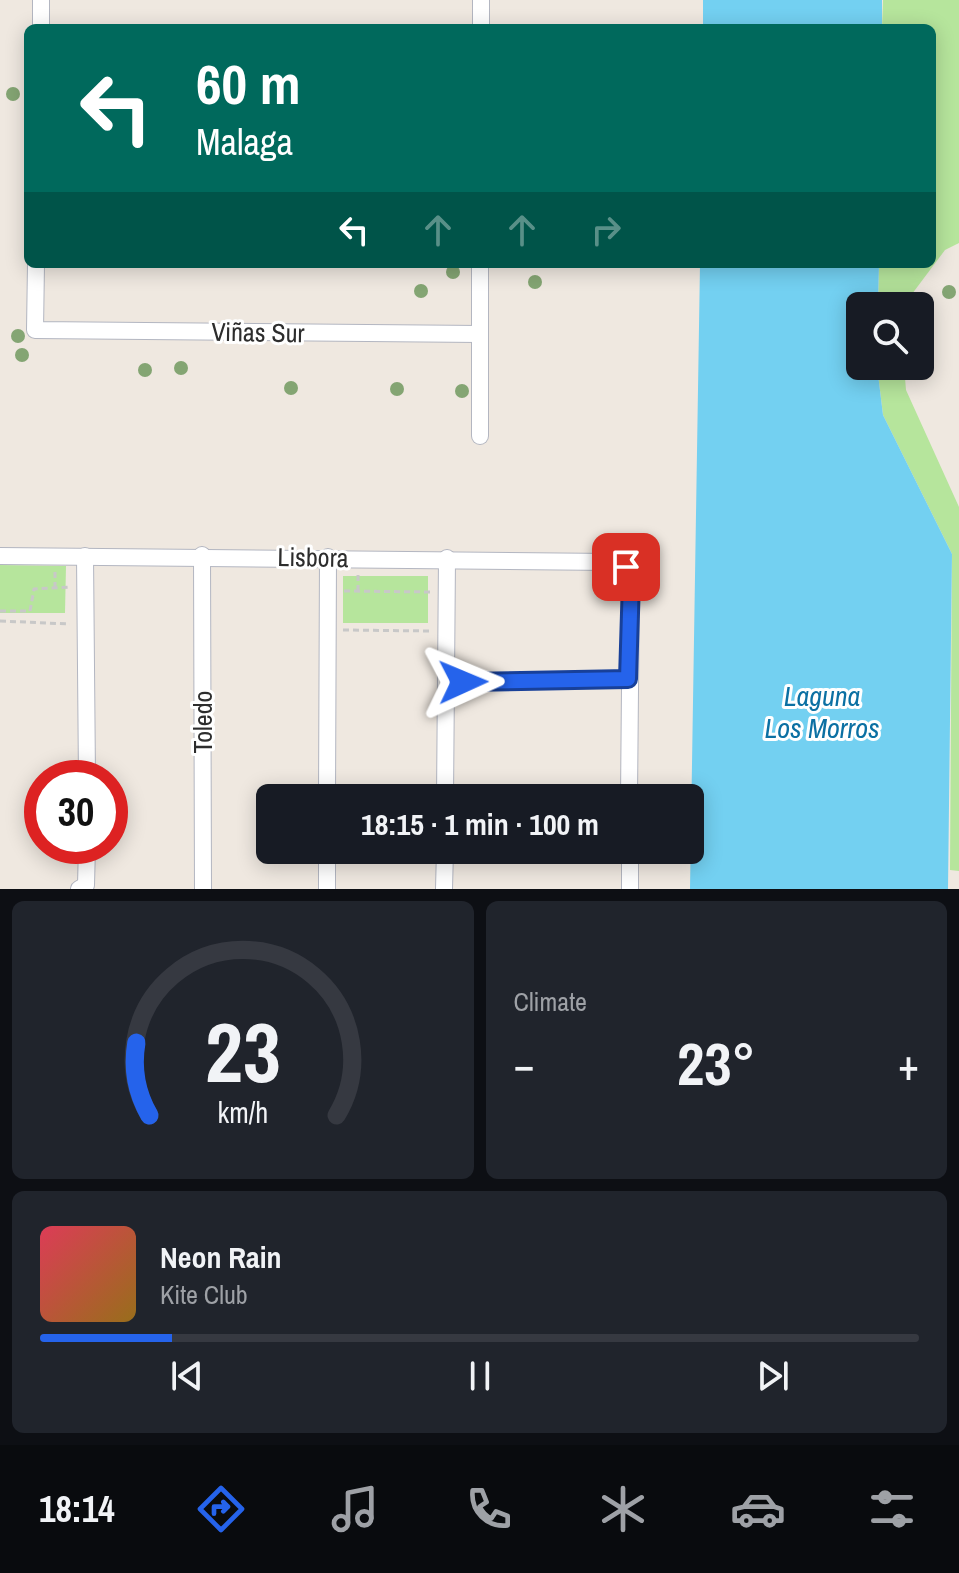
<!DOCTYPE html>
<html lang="en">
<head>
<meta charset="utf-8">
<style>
  :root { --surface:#171b24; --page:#20242c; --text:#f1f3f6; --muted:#9ea1a6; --line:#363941; --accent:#2563eb }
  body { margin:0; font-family:"Archivo Narrow",sans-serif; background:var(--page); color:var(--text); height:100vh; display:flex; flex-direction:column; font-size:30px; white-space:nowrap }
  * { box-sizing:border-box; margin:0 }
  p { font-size:26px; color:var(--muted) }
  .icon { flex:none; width:44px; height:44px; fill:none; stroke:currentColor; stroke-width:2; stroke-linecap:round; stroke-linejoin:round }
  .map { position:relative; height:889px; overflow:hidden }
  .drawer { display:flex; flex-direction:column; gap:12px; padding:12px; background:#0d0f14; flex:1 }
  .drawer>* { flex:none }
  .guide { position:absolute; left:24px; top:24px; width:912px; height:244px; border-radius:12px; box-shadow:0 4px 20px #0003; background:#00695c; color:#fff; overflow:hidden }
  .buttons { position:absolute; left:846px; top:292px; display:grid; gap:16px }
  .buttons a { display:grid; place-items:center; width:88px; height:88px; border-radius:12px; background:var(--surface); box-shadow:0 4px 20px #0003; font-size:40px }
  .speed { position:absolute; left:24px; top:760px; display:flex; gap:16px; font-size:40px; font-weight:700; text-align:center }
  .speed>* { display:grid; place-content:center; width:104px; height:104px; border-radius:50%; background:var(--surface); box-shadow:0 4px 20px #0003; line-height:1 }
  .speed .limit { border:12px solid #d22; background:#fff; color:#111 }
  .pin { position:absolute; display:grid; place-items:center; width:68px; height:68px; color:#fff; margin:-34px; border-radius:16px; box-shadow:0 4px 12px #0006 }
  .me { position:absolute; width:88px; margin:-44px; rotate:89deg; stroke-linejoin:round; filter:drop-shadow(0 0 6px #0008) }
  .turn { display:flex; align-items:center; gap:28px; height:168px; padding:0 40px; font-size:36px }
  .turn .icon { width:104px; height:104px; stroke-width:2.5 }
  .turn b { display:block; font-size:56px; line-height:68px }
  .lanes { display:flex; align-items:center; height:76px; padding:0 40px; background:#0003; justify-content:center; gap:40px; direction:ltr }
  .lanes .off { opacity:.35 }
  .big { font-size:60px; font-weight:700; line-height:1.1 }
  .drawer .card { flex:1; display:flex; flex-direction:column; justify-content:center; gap:12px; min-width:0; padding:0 28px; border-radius:12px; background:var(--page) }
  .drawer .dial { align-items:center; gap:0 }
  .dial svg { height:208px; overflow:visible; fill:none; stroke:var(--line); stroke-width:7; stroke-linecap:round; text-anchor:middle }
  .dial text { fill:var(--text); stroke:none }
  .song { display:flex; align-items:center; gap:24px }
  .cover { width:96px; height:96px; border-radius:12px; background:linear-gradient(135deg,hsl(350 70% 55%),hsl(40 70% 35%)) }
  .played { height:8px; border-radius:4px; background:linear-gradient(90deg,var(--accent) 15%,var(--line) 15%) }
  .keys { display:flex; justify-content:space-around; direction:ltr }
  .heat { display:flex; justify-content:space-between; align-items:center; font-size:44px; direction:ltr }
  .drawer .tiles { flex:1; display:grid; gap:12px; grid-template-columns:1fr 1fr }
  .card:last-child { grid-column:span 2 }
  .trip { position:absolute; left:256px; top:784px; width:448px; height:80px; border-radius:12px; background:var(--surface); box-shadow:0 4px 20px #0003; font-weight:700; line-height:80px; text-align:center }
  .tabs { display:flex; height:128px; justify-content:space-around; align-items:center; background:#090b0e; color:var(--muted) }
  .tabs .icon { width:56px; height:56px }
  .tabs .active { color:var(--accent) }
  .tabs b { font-size:36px; color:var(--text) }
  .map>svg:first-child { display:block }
</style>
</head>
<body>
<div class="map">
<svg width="959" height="889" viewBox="0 0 959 889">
  <rect width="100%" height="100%" fill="#efe8e0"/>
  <g fill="#b6e59c">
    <polygon points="883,0 959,0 959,243 945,250 903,306 878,306 879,264 932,264 932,28 882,28"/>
    <polygon points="877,366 904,366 906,390 959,507 959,871 950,870 952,554 883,415"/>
    <polygon points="0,565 66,566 65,613 0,613"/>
    <rect x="343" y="576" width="85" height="47"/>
  </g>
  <g fill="#73d0f1">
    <rect x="703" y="0" width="179" height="28"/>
    <polygon points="700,264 879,264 878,306 860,306 860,366 877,366 883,415 952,554 948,889 690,889"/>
  </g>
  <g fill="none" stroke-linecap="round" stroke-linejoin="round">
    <g stroke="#b3b6c1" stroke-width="18">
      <g id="minor">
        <polyline points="41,28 41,0"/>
        <polyline points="481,28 481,0"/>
        <polyline points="36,264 35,330 480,334"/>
        <polyline points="480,436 480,264"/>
        <polyline points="202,555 203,889"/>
        <polyline points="0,556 611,562 626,567 631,580 629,798"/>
        <polyline points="85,556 87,778"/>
        <polyline points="446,682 628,679"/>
        <polyline points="327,798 328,557"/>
        <polyline points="445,798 447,558"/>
        <polyline points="630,850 630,889"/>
        <polyline points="79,889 86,885 87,846"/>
        <polyline points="327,889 327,850"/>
        <polyline points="444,889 445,850"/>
      </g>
    </g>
    <g stroke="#c8c8c8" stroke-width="3" stroke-dasharray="6 4" stroke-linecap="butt">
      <polyline points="55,588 55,572"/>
      <polyline points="344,591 432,592"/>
      <polyline points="358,591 358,575"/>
      <polyline points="0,611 30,611 34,589 70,587"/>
      <polyline points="0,621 70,624"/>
      <polyline points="343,630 432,631"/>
    </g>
    <use href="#minor" stroke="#fff" stroke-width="16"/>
  </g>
  <g fill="#84a573">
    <circle cx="13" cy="94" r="7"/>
    <circle cx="453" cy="272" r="7"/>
    <circle cx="535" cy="282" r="7"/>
    <circle cx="421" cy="291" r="7"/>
    <circle cx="949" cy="292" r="7"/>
    <circle cx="18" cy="336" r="7"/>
    <circle cx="22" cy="355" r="7"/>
    <circle cx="181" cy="368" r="7"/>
    <circle cx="145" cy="370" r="7"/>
    <circle cx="291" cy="388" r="7"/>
    <circle cx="397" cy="389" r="7"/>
    <circle cx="462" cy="391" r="7"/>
  </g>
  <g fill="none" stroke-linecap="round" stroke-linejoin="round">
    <g stroke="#184099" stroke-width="20">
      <polyline id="route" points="463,682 628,679 631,580 626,567"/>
    </g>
    <use href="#route" stroke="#2563eb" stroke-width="14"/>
  </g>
  <g text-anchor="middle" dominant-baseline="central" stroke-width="6" stroke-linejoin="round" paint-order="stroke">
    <g font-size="26" fill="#2d2d2d" stroke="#fff">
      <text transform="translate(258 332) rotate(1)">Viñas Sur</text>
      <text transform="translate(313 557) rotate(1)">Lisbora</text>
      <text transform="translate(202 722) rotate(-90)">Toledo</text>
    </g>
    <g font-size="28" font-style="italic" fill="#0b70a3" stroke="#fff">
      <text x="822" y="696">Laguna<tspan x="822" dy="32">Los Morros</tspan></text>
    </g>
  </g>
</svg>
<div class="buttons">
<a><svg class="icon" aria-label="search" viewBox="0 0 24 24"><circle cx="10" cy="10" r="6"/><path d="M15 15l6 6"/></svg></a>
</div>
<div class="speed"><div class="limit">30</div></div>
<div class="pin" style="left:626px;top:567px;background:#d93025"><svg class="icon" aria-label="arrive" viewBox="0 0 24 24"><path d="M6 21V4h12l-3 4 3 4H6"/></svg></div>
<svg class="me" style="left:463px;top:682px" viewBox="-20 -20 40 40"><path d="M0-17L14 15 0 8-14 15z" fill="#2563eb" stroke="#fff" stroke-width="4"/></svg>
<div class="trip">18:15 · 1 min · 100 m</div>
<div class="guide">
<div class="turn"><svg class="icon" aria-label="left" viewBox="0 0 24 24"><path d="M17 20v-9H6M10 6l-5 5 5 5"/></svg><div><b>60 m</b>Malaga</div></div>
<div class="lanes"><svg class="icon" aria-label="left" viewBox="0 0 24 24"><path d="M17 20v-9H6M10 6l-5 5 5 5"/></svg><svg class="icon off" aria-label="ahead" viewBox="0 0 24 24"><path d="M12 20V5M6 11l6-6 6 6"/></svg><svg class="icon off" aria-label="ahead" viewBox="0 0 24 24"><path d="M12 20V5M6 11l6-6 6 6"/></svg><svg class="icon off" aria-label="right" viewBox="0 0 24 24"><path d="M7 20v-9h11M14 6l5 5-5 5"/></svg></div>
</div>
</div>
<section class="drawer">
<div class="tiles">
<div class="card dial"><svg viewBox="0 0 100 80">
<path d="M14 69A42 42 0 1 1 86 69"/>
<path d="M14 69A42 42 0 0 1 9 41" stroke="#2563eb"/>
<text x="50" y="56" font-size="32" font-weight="700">23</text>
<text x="50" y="72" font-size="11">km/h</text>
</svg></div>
<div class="card"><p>Climate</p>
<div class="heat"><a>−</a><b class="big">23°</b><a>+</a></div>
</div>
<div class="card">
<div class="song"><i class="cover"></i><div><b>Neon Rain</b><p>Kite Club</p></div></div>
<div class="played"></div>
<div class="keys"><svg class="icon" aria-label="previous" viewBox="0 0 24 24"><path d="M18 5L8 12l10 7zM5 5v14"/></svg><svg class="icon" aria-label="pause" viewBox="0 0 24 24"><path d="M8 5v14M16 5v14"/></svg><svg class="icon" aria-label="next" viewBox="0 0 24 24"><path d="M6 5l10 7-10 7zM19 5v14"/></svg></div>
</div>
</div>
</section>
<nav class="tabs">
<b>18:14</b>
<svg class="icon active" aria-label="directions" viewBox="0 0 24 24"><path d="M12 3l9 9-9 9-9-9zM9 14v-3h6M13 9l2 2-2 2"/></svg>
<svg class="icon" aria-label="music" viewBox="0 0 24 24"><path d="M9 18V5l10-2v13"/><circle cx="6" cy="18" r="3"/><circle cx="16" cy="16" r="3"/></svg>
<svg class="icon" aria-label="phone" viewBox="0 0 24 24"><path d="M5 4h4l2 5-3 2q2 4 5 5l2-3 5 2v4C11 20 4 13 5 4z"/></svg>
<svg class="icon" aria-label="climate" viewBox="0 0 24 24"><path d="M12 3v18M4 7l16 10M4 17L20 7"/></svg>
<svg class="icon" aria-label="car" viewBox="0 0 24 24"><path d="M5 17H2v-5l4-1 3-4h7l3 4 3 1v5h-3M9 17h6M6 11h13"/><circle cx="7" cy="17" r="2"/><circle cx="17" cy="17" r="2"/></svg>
<svg class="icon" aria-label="filters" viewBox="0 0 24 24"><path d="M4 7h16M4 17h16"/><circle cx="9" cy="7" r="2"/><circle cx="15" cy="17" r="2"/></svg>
</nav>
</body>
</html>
